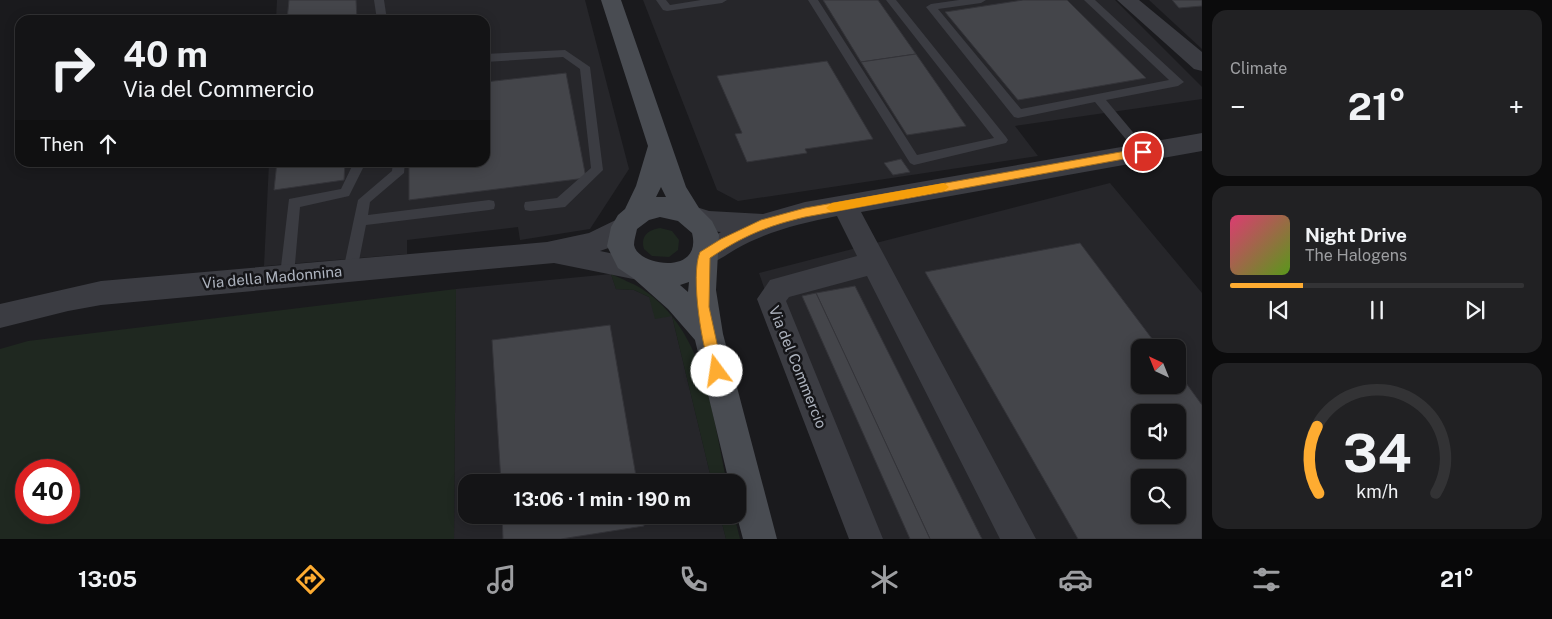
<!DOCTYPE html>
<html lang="en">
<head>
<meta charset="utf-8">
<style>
  :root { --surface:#141416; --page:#212123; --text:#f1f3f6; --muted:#9d9ea1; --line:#333335; --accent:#feac31 }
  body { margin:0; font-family:"Public Sans",sans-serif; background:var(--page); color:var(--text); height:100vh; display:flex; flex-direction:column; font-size:19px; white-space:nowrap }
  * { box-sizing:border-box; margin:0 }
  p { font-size:16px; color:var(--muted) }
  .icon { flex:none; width:28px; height:28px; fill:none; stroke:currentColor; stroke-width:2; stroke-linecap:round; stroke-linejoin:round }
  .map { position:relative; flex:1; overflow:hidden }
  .drawer { display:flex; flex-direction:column; gap:10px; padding:10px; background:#0b0b0c; width:350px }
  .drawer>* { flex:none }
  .hud { position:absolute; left:15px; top:15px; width:475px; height:152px; border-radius:15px; box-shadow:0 2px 12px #0003,0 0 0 1px var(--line); background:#141416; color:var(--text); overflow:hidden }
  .needle { width:32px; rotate:317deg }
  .fabs { position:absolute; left:1131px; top:339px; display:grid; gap:10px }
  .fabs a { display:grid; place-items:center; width:55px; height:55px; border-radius:10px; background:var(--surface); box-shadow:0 2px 12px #0003,0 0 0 1px var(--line); font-size:25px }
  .speed { position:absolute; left:15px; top:459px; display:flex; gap:10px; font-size:25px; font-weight:700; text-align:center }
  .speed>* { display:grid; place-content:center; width:65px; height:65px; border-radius:50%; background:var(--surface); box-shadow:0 2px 12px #0003,0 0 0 1px var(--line); line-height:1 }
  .speed .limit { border:8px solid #d22; background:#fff; color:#111 }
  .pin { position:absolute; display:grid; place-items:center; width:42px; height:42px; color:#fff; margin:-21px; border:2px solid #fff; border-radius:50%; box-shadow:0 1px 5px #0007 }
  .me { position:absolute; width:55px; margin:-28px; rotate:346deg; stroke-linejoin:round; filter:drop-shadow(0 0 4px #0008) }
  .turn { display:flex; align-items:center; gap:18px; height:105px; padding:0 25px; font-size:22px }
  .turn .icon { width:65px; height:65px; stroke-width:2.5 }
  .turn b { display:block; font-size:35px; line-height:42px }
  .then { display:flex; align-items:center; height:48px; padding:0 25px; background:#0003; gap:10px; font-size:19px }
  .big { font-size:38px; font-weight:700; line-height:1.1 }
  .drawer .tile { flex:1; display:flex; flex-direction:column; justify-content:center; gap:8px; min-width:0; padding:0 18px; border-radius:15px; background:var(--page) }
  .drawer .dial { align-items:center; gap:0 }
  .dial svg { height:130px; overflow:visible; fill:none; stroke:var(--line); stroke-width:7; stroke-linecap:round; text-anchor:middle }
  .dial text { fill:var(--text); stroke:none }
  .song { display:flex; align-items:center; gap:15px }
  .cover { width:60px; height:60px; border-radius:8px; background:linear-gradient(135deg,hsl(340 70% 55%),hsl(90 70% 35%)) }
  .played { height:5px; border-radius:2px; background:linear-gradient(90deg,var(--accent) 25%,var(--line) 25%) }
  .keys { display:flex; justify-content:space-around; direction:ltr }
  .heat { display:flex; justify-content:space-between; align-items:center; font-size:28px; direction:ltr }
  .trip { position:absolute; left:458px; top:474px; width:288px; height:50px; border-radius:15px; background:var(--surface); box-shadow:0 2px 12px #0003,0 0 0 1px var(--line); font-weight:700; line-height:50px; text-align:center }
  .tabs { display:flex; height:80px; justify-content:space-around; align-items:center; background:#080809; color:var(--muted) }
  .tabs .icon { width:35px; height:35px }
  .tabs .on { color:var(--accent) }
  .tabs b { font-size:22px; color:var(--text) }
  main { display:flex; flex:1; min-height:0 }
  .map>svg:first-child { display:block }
</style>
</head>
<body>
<main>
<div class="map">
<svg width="1202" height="539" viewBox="0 0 1202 539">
  <rect width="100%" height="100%" fill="#1a1a1d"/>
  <g fill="#26262a" fill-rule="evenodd">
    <polygon points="277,0 585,0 629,169 590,229 520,240 518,227 407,240 407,254 264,266 269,163 485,162 485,20 276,20"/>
    <polygon points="643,0 1115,0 1202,87 1202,99 1015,126 1038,156 738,201 717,190"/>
    <polygon points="1149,0 1202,0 1202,49"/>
    <path d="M1110,183L1202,293V539H851L759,273ZM1140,348H1178V385H1140ZM1140,412H1178V450H1140ZM1140,478H1178V515H1140Z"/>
    <polygon points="611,274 616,289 634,290 649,297 672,316 712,482 466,482 466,515 720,515 726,539 454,539 456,289"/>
  </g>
  <g fill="#1f2820" fill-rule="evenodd">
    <path d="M660,228L672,231L679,240L678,250L669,257L652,256L644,249C640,236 648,230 660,228Z"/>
    <path d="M611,274C621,279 633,283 642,289C706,331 712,415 727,482H712L672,316L655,319L649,297L634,290L616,289Z"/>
    <path d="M456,289L454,539H0V349L28,341ZM26,470H69V512H26Z"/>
    <polygon points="720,515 734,515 740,539 726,539"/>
  </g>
  <g fill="#44454a" stroke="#343439" fill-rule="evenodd">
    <polygon points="289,0 356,0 357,20 287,20"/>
    <polygon points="823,0 878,0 916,54 861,62"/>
    <polygon points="1023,0 1067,0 1146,78 1018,100 945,12"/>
    <polygon points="1172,0 1202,0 1202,6 1179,8"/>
    <polygon points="916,54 966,126 907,135 861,62"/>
    <polygon points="827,61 873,139 805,149 807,153 747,162 735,134 742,133 717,76"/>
    <polygon points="566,73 586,178 409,200 409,162 485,162 485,82"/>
    <polygon points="901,159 910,172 893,175 884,163"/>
    <polygon points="277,162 345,162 344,180 274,190"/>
    <path d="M1080,243L1159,348H1140V385H1178V372L1202,405V539H1078L925,272ZM1140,412H1178V450H1140ZM1140,478H1178V515H1140Z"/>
    <polygon points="855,286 982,539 930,539 816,293"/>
    <polygon points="816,293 845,355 930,539 910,539 802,296"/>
    <polygon points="610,325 637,482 501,482 492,340"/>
    <polygon points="502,515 642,515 644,526 561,539 503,539"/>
  </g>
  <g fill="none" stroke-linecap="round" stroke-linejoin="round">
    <g fill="#3b3c42" fill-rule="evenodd">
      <polygon points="374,0 384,0 387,20 377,20"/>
      <polygon points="656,0 666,0 670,5 701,0 727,0 722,3 667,11 663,10"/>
      <polygon points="808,0 818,0 917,155 994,138 886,0 896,0 1006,137 1008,140 1006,143 914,165 910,163"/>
      <polygon points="959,0 986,0 981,3 938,9 1021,109 1169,80 1084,0 1095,0 1184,82 1178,86 1106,100 1147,149 1149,152 1147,155 1139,155 1095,102 1018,118 1014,117 926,7 931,4"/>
      <polygon points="565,50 590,67 603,170 565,207 530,211 525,210 524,206 525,202 557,198 591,168 580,69 563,57 485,62 485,54"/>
      <polygon points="354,162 366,162 349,196 300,207 294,275 292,279 287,281 282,279 280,275 289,199 341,189"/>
      <polygon points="393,162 405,162 404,173 370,202 368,215 489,200 494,201 495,205 494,209 489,210 366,225 357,271 355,275 350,277 345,275 343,271 358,200 392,171"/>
    </g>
    <g fill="#3b3c42" fill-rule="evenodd">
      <polygon points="1117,0 1139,0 1202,52 1202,71 1194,69"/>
      <path d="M1202,133V151L861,212L1036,539H1000L867,276L789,297L786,301L883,539H849L757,299L770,280L857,256L837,216C802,223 768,231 736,249C722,257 711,268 694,263L690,255L694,247L721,232L709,231L681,222L677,215L681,208L690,205L709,211L763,214L805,202Z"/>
      <path d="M626,215L635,218L639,225C632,239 615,246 600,251L653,262L657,270L653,278L643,281L554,263L101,305L68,311L0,328V304L101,281L547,242L589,233Z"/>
    </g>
    <path fill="#494c52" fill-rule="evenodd" d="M601,0H621L686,187L699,208L712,221L719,235L716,290L723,334L777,539H743L736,513V482H729L695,340L668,309L633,278L618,268L607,246L611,227L618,215L625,209L636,186L648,146ZM661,187L666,197H656ZM660,217L678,221L692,233C703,276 637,266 634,245C634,240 636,234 637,229L649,220ZM689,282L688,292L680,285Z"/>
  </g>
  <path fill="#feac31" stroke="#a57020" d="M1143,148L1146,149V155L805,217C767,226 743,236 710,258L709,307L723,371L722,375L717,377L713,375C702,352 690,275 700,252L721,239L761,220L805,208Z"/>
  <polygon fill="#f59e0b" points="944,183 949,187 944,191 832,212 826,208 832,203"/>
  <g text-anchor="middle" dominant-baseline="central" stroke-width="5" stroke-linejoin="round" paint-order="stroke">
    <g font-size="15" fill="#acb2bd" stroke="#151518">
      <text transform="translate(272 277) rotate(-5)">Via della Madonnina</text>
      <text transform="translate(798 367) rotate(68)">Via del Commercio</text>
    </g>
  </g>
</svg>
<div class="fabs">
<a><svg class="needle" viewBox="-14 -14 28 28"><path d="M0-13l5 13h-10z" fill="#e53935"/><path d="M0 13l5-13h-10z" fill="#9d9ea1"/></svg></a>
<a><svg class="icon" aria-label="sound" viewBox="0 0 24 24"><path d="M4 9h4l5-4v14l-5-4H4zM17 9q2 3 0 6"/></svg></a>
<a><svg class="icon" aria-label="search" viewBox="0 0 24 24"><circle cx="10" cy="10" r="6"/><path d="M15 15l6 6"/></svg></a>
</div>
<div class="speed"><div class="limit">40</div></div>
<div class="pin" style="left:1143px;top:152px;background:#d93025"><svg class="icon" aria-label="arrive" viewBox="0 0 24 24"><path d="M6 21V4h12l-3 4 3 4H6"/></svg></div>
<svg class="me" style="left:717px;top:371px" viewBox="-20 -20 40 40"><circle r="19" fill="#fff"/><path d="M0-13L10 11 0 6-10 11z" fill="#feac31"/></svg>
<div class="trip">13:06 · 1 min · 190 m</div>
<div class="hud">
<div class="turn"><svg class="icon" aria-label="right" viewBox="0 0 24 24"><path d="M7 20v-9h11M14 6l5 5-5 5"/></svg><div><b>40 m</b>Via del Commercio</div></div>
<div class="then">Then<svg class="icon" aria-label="ahead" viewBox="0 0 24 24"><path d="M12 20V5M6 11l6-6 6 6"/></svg></div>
</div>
</div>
<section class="drawer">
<div class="tile"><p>Climate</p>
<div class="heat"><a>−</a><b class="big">21°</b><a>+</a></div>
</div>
<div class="tile">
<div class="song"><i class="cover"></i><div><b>Night Drive</b><p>The Halogens</p></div></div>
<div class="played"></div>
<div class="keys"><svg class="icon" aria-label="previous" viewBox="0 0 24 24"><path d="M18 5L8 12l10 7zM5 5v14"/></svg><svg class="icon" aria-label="pause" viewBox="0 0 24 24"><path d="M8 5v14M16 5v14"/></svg><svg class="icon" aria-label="next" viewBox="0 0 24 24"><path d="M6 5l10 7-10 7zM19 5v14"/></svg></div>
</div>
<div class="tile dial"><svg viewBox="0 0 100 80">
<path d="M14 69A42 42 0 1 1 86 69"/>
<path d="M14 69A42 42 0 0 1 13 28" stroke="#feac31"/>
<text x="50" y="56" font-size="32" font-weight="700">34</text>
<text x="50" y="72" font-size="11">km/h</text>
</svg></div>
</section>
</main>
<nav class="tabs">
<b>13:05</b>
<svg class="icon on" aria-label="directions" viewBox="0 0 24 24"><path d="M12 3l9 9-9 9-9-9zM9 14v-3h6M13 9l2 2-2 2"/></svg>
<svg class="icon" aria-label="music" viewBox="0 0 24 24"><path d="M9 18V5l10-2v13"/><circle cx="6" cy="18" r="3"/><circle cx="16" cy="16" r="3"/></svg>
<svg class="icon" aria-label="phone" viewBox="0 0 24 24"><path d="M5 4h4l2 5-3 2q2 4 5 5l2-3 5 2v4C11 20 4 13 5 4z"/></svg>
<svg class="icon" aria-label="climate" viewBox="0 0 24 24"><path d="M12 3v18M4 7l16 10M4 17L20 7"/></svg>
<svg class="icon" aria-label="car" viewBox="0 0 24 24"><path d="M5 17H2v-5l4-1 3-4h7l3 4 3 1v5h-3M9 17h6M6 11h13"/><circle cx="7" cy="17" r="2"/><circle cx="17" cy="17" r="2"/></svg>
<svg class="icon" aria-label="filters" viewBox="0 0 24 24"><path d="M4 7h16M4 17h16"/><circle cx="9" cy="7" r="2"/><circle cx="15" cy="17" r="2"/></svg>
<b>21°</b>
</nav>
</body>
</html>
